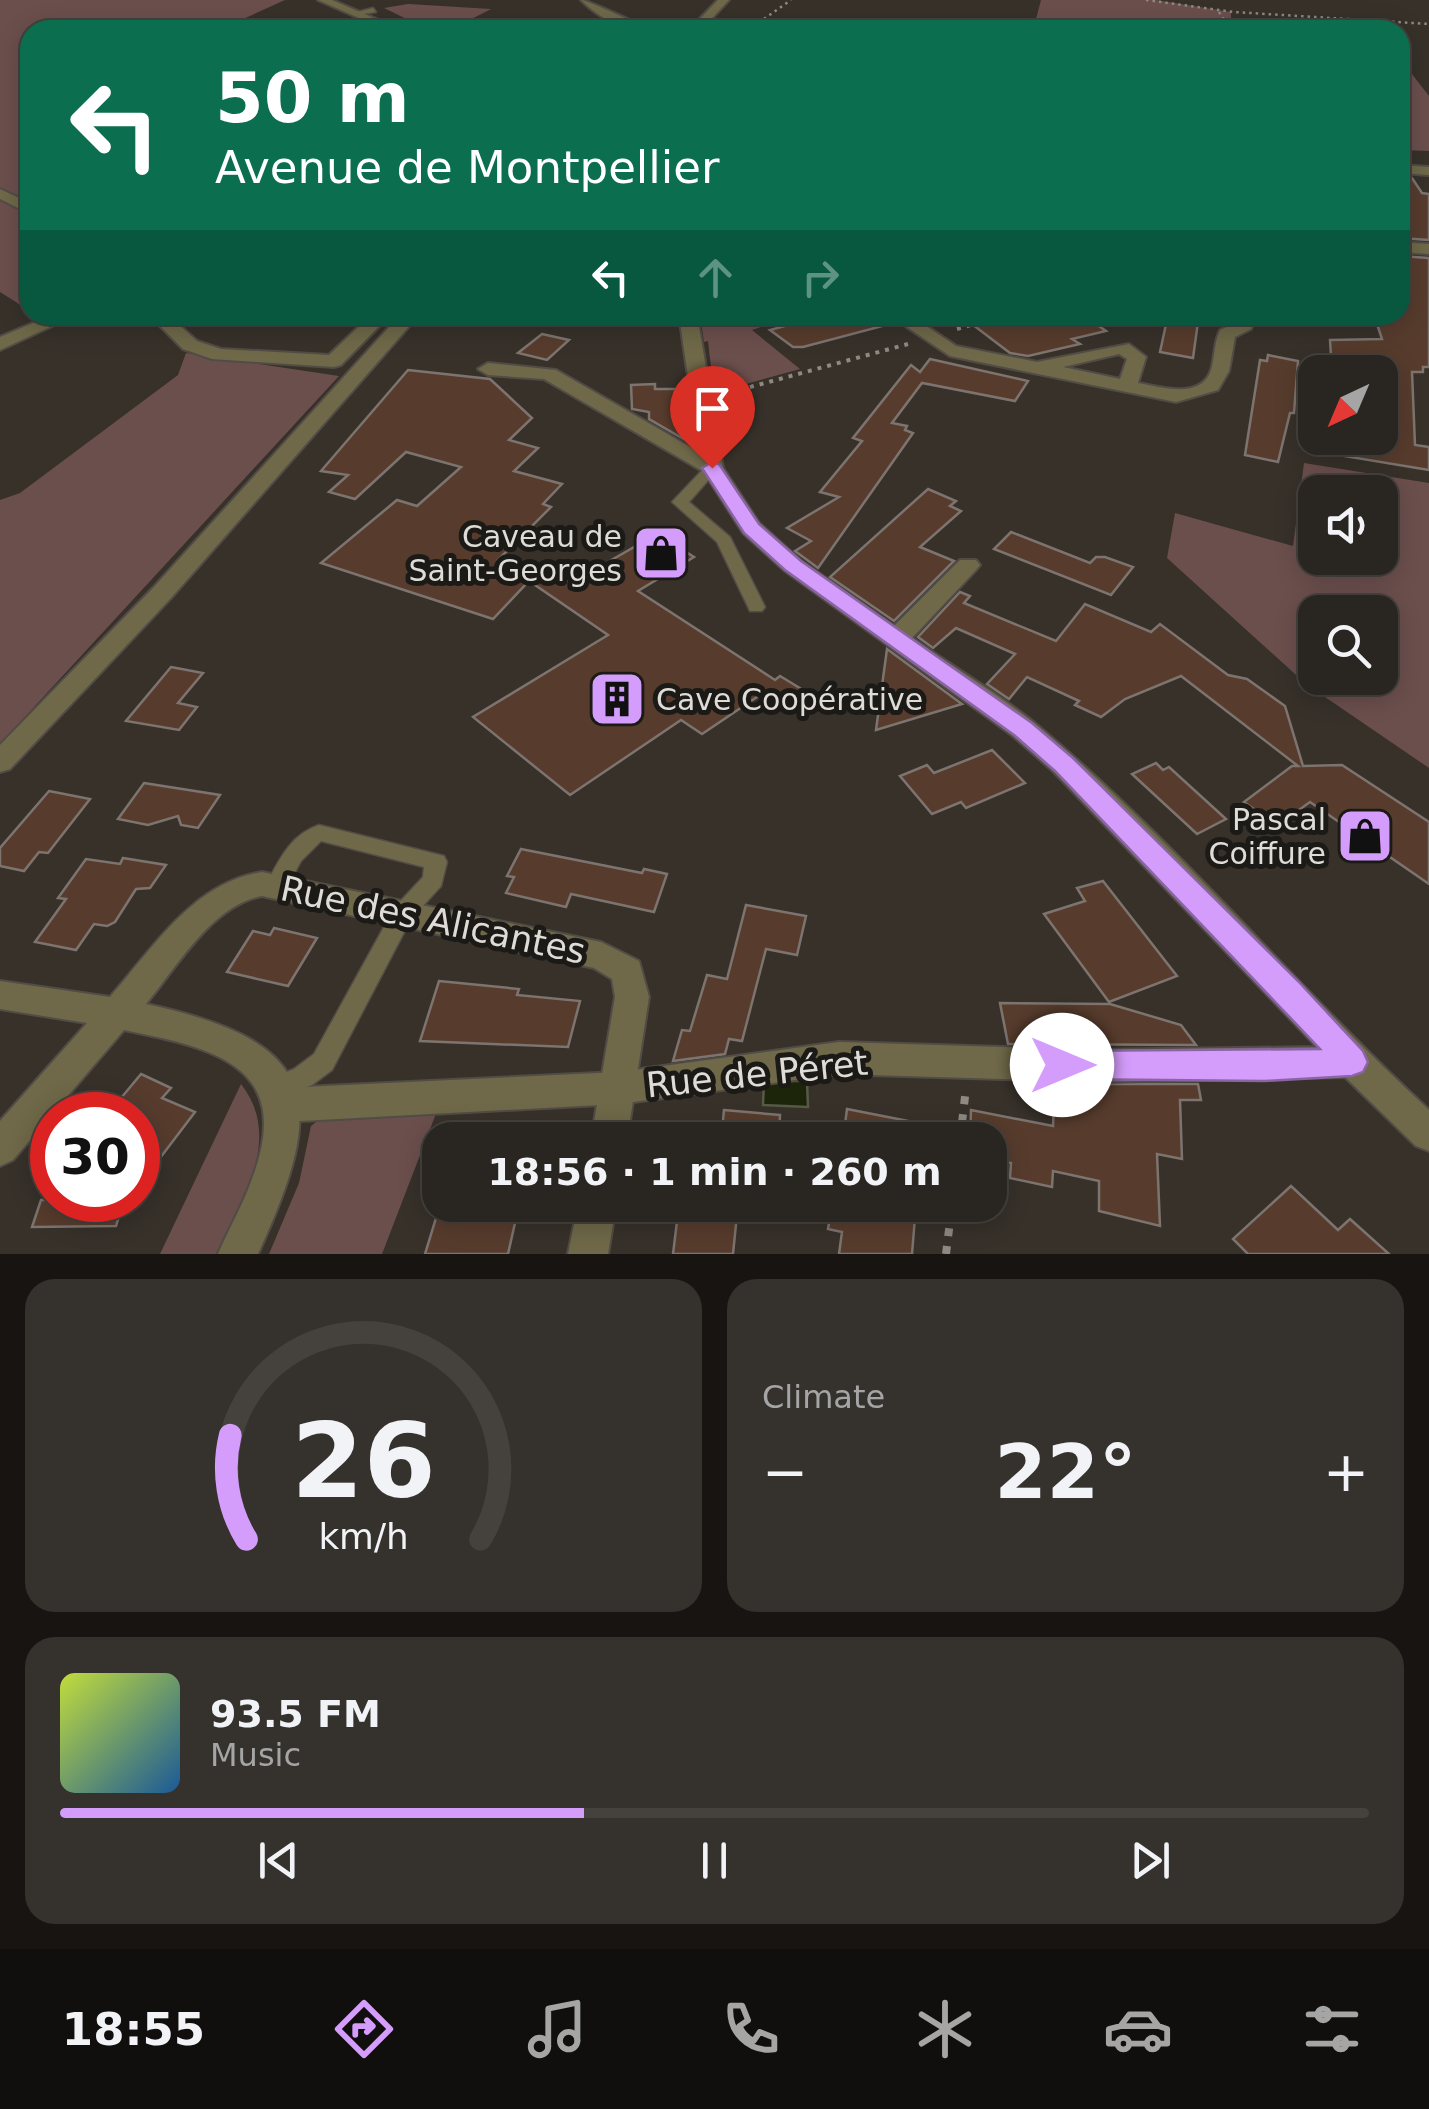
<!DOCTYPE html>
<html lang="en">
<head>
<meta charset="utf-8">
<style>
  :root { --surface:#292520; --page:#35312d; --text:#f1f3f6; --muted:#a5a5a5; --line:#45423e; --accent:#d49cfb }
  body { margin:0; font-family:"DejaVu Sans",sans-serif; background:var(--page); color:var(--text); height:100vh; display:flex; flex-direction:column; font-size:38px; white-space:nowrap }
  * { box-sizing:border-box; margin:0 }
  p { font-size:32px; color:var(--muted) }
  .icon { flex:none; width:55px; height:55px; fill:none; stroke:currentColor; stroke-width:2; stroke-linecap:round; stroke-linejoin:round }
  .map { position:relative; height:1254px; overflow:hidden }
  .side { display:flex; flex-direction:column; gap:25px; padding:25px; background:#171412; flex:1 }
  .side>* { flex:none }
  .banner { position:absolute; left:20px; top:20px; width:1390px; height:305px; border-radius:30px; box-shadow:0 5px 25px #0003,0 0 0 2px var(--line); background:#0b6e4f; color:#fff; overflow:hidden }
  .needle { width:65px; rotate:224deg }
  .fabs { position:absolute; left:1298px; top:355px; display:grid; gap:20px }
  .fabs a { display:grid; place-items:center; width:100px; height:100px; border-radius:20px; background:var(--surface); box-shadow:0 5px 25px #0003,0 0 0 2px var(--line); font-size:50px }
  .speed { position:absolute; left:30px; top:1092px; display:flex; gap:20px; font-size:50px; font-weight:700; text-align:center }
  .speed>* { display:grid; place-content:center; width:130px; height:130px; border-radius:50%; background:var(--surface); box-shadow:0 5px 25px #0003,0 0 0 2px var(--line); line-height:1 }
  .speed .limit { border:15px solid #d22; background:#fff; color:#111 }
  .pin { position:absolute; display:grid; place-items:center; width:85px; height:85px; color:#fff; margin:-102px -42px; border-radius:50% 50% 50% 0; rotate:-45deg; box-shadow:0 0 10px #0007 }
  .pin .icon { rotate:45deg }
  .me { position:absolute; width:110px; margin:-55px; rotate:90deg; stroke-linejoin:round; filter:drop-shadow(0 0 8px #0008) }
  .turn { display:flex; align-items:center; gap:35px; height:210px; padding:0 30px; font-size:45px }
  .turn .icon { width:130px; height:130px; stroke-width:2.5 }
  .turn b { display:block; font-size:70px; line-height:85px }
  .lanes { display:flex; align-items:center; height:95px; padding:0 30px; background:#0003; justify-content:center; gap:50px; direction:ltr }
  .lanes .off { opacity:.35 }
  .big { font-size:75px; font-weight:800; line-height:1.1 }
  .side .widget { flex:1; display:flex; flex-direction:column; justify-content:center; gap:15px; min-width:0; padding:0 35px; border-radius:30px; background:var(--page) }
  .side .dial { align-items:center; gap:0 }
  .dial svg { height:260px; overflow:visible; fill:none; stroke:var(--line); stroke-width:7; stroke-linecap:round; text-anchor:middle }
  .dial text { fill:var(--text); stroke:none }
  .song { display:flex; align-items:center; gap:30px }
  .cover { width:120px; height:120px; border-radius:15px; background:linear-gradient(135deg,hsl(70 70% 55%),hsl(210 70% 35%)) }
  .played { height:10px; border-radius:5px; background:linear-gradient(90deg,var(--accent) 40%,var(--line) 40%) }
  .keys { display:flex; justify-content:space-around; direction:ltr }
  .heat { display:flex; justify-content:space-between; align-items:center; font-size:55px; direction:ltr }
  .side .tiles { flex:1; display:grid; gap:25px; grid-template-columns:1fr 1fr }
  .widget:last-child { grid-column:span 2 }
  .trip { position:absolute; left:422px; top:1122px; width:585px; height:100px; border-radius:30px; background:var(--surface); box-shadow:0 5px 25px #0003,0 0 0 2px var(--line); font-weight:800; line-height:100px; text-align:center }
  .dock { display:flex; height:160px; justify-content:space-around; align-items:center; background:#100f0d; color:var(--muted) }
  .dock .icon { width:70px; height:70px }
  .dock .active { color:var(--accent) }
  .dock b { font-size:45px; color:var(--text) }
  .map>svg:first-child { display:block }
</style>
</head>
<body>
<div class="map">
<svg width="1429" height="1254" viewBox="0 0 1429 1254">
  <rect width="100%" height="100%" fill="#37312a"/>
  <g fill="#6b4f4d" fill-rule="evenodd">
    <polygon points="0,0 285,0 219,30 30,30 30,311 0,292"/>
    <polygon points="1041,0 1156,0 1231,12 1231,26 1291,30 1018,30 1036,19"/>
    <path d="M408,4L491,9C438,37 438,34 384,8Z"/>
    <polygon points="1400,69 1408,69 1429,96 1429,151 1400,150"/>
    <polygon points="700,315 797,315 752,330 800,369 714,393 708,341 704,342"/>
    <polygon points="186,353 339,376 0,744 0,500 20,493 178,375"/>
    <path d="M1304,463L1429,483V768L1306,684L1167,558L1175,513L1293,546ZM1315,492H1380V558H1315ZM1315,612H1380V678H1315Z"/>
    <path d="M241,1084C284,1140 241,1199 216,1254H160Z"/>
    <polygon points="330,1111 437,1111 382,1254 269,1254 299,1183 311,1126"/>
  </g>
  <polygon fill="#1c2409" stroke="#565b47" stroke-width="2.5" points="764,1081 807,1081 808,1107 763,1105"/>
  <g fill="#573c2d" stroke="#7d746f" stroke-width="2.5">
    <polygon points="1400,177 1412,178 1422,193 1429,194 1429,240 1400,238"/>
    <polygon points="1400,256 1429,258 1429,367 1423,367 1423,372 1412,372 1415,445 1429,447 1429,470 1308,450 1309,438 1380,438 1380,372 1332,372 1330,340 1382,339 1374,315 1400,315"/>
    <polygon points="825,315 885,315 894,323 803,347 793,347 770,330"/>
    <polygon points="960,315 1051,315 1052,321 1083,315 1106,331 1072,339 1080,344 1028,356 1010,353"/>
    <polygon points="1168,315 1199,315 1193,358 1160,352"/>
    <polygon points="542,334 569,340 547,360 518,353"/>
    <polygon points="1268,355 1298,361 1294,413 1290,413 1278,462 1245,455 1260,360 1267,361"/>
    <polygon points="930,359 1028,381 1015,401 922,383 892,423 907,426 905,430 913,433 818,568 795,551 811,541 787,528 839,497 820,492 862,441 853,438 911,365 920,372"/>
    <polygon points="408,370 490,379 532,418 509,440 538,448 514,471 562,484 543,504 551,507 498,560 573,582 657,534 694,557 638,591 775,680 780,676 803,690 779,707 760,695 702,734 681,720 570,795 473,717 608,635 529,581 493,619 321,563 397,500 417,506 461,467 406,452 355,499 329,492 348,475 321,471"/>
    <polygon points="655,384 655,389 686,389 694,445 649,419 649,412 632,409 631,385"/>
    <polygon points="928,489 956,501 950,506 961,511 920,547 954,561 894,621 830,577"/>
    <polygon points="1011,532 1090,563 1096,557 1105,557 1133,567 1111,595 994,549"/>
    <polygon points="960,592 970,596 964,603 1056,641 1085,604 1151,632 1160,624 1228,675 1247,679 1285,706 1303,766 1342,765 1429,822 1429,884 1310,802 1277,826 1244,802 1292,766 1298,766 1181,676 1125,699 1101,717 1075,705 1079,701 1027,677 1009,699 987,684 1015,654 956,628 933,648 918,637"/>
    <polygon points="887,649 962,704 876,730"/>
    <polygon points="171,667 203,673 178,703 197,707 179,730 126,721"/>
    <polygon points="992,750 1025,783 966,808 961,802 932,814 900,776 927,765 934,773"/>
    <polygon points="1156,763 1163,770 1169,767 1226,819 1197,834 1132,774"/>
    <polygon points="144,783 220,795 198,828 181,825 178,816 148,825 118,819"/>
    <polygon points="49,791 90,799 48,853 39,852 24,871 0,866 0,848"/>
    <polygon points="521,849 642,873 644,869 667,874 654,912 571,894 566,907 506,893 514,877 507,876"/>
    <polygon points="123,858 166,865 150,888 136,889 115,922 107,926 94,924 76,950 35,942 66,899 58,898 86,859 120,864"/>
    <polygon points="1103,881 1177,976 1109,1002 1044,914 1085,901 1077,888"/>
    <polygon points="746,905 806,916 797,955 766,949 742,1041 729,1039 725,1054 673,1061 682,1030 690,1031 707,975 727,979"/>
    <polygon points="274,928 317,938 288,986 227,972 253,931 270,935"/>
    <polygon points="439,981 519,989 517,995 580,1001 568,1047 420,1041"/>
    <polygon points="1000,1003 1110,1004 1181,1025 1196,1045 1008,1044"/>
    <polygon points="141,1074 171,1088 162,1098 195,1112 154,1166 138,1159 138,1115 107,1115"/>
    <polygon points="1055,1084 1198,1084 1201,1100 1180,1100 1182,1159 1157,1154 1160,1226 1099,1211 1099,1181 1053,1171 1052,1187 1010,1178 1011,1163 990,1159 990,1140 970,1140 971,1110 1053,1126"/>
    <polygon points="847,1109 949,1129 948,1140 843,1140"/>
    <polygon points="724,1110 780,1115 779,1140 721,1140"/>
    <polygon points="1291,1186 1338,1230 1350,1219 1389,1254 1248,1254 1233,1239"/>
    <polygon points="41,1200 124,1200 116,1226 32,1227"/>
    <polygon points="440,1205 499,1205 495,1220 515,1223 508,1254 425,1254"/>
    <polygon points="679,1205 738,1205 733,1254 673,1254"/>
    <polygon points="832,1205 916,1205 912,1254 839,1254 842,1232 828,1229"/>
  </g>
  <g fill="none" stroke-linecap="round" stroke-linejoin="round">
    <g stroke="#524c46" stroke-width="3">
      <g id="service">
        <polygon points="373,8 376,12 357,15 353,13"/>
        <polygon points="712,464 719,468 689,502 730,537 765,607 762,611 750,611 717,542 672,502 707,465"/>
        <path d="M319,825L436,854L444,856L447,862L441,886L411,919L332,1070L312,1085L278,1098L269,1095L266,1087L269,1079L294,1069L314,1054L395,907L423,877L424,867L321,841L301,861L285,891L277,894L269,891L266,885C279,860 290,835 319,825Z"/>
      </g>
    </g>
    <g stroke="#524c46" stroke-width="4">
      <polygon id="pedestrian" points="839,1042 851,1047 856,1058 851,1069 839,1074 619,1104 282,1122 269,1117 264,1105 269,1093 282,1088 619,1072"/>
    </g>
    <g stroke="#524c46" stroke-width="4">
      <g id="minor">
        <path d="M581,0C587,0 641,25 650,30C622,30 600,19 581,0Z"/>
        <polygon points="718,0 729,0 701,30 689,30"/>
        <polygon points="1400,165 1429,167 1429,175 1400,173"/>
        <polygon points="0,189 30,203 30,214 0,199"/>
        <polygon points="52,315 76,315 0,350 0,337"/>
        <polygon points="149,315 168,315 197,341 221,349 329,355 371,315 390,315 341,365 334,367 212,359 183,349"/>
        <path d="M679,315H697L723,468L759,523L801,561L894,626L960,560H976L980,565L976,570L912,638C953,667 998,693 1037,725C1177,842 1295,986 1429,1110V1151L1416,1146L1345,1077L1096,1082L839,1074L827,1069L822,1058L827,1047L839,1042L1096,1050L1317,1047L1054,772L1013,736L785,571L743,533L704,472L544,379L488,375L478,369L488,363L556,370L699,452Z"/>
        <path d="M889,315H910L956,346L1037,362L1129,344L1146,357L1138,383C1161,387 1201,400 1211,370C1215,357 1214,342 1220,330L1237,322L1238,315H1256L1251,329L1235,337L1229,371L1218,390L1176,402L950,356ZM1119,354L1127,359L1120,379L1063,367Z"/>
        <path d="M262,872L601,942L639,961L649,997L627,1140H591L615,997L612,979L594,968L262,896C212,905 177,967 146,1004C323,1042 327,1103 258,1254H218C229,1228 244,1203 253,1176C294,1065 213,1048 124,1030L13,1160L0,1166V1121L87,1023L0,1009V981L110,997C154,947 193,883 262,872Z"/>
        <polygon points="578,1205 616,1205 608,1254 568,1254"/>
      </g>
    </g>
    <g stroke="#524c46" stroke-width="4">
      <g id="tertiary">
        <polygon points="318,0 332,0 402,30 386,30"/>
        <polygon points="1400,242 1429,244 1429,254 1400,252"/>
        <polygon points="400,315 419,315 171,598 10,769 0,772 0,745 153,588"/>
      </g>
    </g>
    <g stroke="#8e8983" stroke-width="2.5" stroke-dasharray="2.5 4" stroke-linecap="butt">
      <polyline points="1146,0 1234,12 1429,24"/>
      <polyline points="1219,12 1231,30"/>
      <polyline points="748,30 791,0"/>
      <polyline points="994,318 1006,315"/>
    </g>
    <g stroke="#8e8983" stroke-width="4" stroke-dasharray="4 6" stroke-linecap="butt">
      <polyline points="957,329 1003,316"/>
      <polyline points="721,395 908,344"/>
    </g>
    <g stroke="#8e8983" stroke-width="8" stroke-dasharray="8 10" stroke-linecap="butt">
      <polyline points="960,1140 966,1088"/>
      <polyline points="946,1254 952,1205"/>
    </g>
    <use href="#service" fill="#6f6949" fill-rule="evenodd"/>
    <use href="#pedestrian" fill="#6f6949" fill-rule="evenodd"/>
    <use href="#minor" fill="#6f6949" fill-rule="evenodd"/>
    <use href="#tertiary" fill="#6f6949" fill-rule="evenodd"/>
  </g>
  <polygon fill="#d49cfb" stroke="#8a65a3" stroke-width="2.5" points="712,462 719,464 759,524 801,561 1032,723 1073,758 1298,981 1363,1051 1368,1062 1363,1072 1352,1076 1265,1081 1062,1079 1051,1075 1047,1065 1051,1055 1062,1051 1320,1049 1055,771 1014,735 785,570 744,533 702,468"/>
  <defs>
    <g id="shop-square" transform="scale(2.875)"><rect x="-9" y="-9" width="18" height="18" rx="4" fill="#d49cfb" stroke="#1c1a17"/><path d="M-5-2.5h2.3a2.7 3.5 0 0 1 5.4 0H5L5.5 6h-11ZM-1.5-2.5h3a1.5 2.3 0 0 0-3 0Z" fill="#111"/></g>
    <g id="building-square" transform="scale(2.875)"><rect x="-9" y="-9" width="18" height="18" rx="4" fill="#d49cfb" stroke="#1c1a17"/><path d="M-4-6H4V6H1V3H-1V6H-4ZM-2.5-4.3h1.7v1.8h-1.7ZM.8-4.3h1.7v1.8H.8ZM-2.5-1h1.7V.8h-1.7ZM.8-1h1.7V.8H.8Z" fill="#111"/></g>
  </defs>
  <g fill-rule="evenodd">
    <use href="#shop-square" x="661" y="553"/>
    <use href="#building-square" x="617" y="699"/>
    <use href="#shop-square" x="1365" y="836"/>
  </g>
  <g text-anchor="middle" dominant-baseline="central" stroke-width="10" stroke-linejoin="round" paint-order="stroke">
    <g font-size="30" fill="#dfdcd7" stroke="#1c1a17" text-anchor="end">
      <text x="622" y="536">Caveau de<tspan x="622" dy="34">Saint-Georges</tspan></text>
      <text x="656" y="699" text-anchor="start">Cave Coopérative</text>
      <text x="1326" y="819">Pascal<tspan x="1326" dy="34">Coiffure</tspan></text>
    </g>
    <g font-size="35" fill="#dfdcd7" stroke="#1c1a17">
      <text transform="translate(433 920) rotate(12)">Rue des Alicantes</text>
      <text transform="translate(757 1074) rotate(-6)">Rue de Péret</text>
    </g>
  </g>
</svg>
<div class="fabs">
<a><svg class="needle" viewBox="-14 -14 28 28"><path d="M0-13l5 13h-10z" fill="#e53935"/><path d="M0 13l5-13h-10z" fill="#a5a5a5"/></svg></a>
<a><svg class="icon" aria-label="sound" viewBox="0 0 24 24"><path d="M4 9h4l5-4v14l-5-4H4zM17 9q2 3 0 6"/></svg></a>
<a><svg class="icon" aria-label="search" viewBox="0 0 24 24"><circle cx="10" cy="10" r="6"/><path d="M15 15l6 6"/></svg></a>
</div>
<div class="speed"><div class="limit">30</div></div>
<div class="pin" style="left:712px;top:468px;background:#d93025"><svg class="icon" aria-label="arrive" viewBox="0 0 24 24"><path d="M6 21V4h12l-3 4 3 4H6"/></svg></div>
<svg class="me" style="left:1062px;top:1065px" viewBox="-20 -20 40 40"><circle r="19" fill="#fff"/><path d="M0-13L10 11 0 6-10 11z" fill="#d49cfb"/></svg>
<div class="trip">18:56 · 1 min · 260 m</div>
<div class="banner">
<div class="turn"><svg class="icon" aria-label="left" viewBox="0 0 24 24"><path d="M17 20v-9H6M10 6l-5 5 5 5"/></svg><div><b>50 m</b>Avenue de Montpellier</div></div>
<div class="lanes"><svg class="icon" aria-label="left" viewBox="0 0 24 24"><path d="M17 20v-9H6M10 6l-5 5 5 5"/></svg><svg class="icon off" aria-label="ahead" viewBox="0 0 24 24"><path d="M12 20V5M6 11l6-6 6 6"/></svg><svg class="icon off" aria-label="right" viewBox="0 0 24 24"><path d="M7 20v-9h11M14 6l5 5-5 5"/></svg></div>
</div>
</div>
<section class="side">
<div class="tiles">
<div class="widget dial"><svg viewBox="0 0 100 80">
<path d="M14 69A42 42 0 1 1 86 69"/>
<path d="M14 69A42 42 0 0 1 9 37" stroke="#d49cfb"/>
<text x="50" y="56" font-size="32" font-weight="700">26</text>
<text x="50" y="72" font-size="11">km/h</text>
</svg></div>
<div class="widget"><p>Climate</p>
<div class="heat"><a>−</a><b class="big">22°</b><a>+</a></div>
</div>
<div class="widget">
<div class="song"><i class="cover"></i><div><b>93.5 FM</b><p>Music</p></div></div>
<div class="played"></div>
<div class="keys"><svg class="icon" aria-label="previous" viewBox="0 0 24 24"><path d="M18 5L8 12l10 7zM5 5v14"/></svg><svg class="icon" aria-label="pause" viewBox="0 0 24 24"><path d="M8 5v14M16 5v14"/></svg><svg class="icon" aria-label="next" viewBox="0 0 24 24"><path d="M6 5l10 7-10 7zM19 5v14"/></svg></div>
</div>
</div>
</section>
<nav class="dock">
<b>18:55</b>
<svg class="icon active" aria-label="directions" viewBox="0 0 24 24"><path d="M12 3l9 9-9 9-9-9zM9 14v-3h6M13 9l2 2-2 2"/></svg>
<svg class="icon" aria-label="music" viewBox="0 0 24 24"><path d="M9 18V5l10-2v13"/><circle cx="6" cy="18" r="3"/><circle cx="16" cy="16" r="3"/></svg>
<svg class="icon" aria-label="phone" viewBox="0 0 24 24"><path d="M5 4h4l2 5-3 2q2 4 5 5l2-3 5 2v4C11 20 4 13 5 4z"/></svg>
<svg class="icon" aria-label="climate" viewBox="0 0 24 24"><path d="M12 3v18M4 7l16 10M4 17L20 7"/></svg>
<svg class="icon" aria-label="car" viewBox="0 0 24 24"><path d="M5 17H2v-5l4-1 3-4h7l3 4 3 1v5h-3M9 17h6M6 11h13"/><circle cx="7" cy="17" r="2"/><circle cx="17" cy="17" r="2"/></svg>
<svg class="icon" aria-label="filters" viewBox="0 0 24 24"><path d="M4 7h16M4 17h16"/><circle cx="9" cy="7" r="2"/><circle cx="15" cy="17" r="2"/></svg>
</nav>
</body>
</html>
